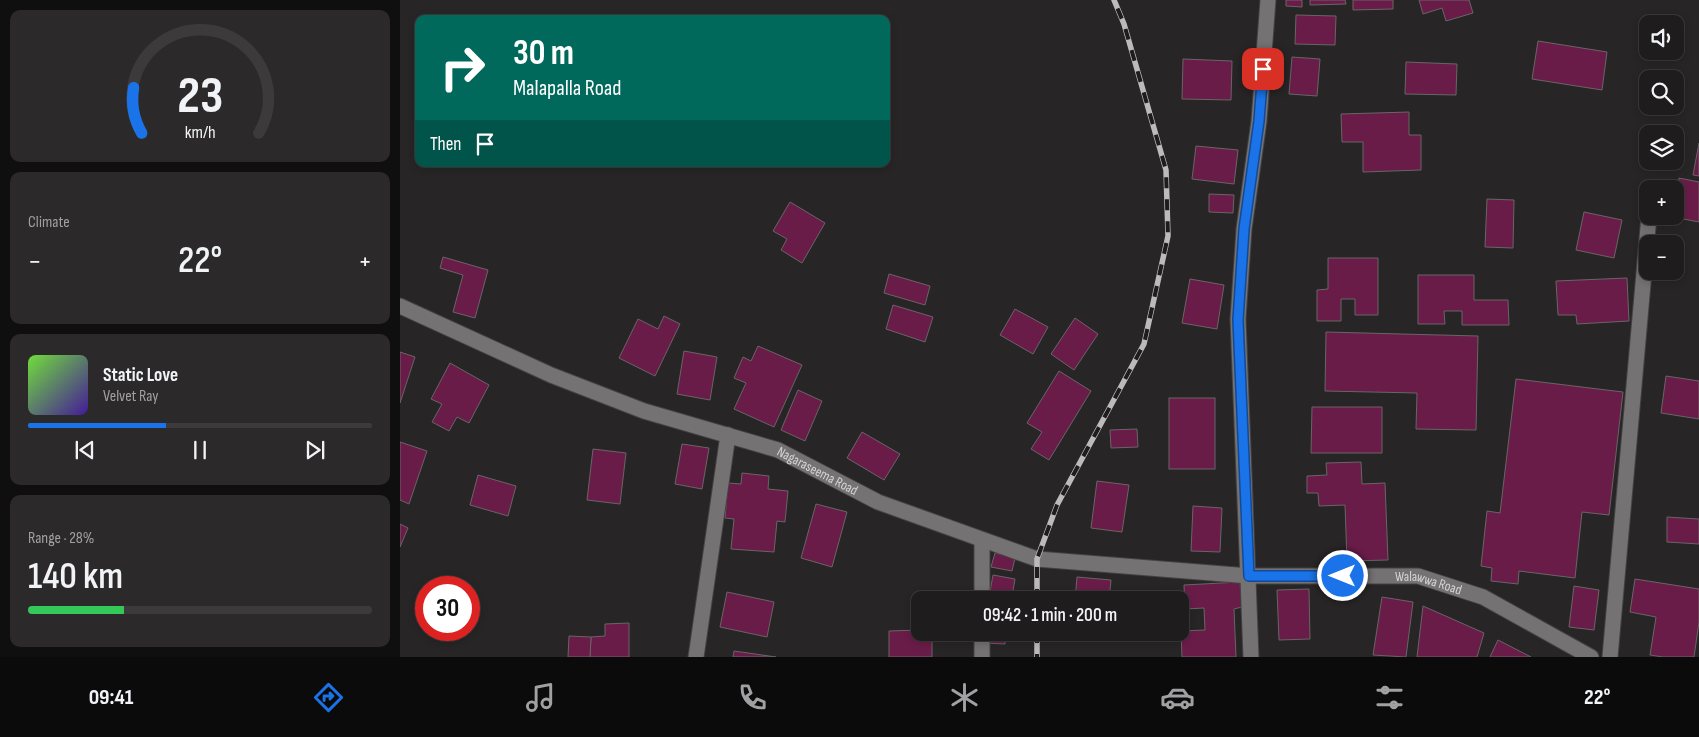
<!DOCTYPE html>
<html lang="en">
<head>
<meta charset="utf-8">
<style>
  :root { --surface:#1e1c1c; --page:#2b2929; --text:#f1f3f6; --muted:#a1a1a3; --line:#3c3a3b; --accent:#1a73e8 }
  body { margin:0; font-family:"Sofia Sans Condensed",sans-serif; background:var(--page); color:var(--text); height:100vh; display:flex; flex-direction:column; font-size:19px; white-space:nowrap }
  * { box-sizing:border-box; margin:0 }
  p { font-size:16px; color:var(--muted) }
  .icon { flex:none; width:28px; height:28px; fill:none; stroke:currentColor; stroke-width:2; stroke-linecap:round; stroke-linejoin:round }
  .map { position:relative; flex:1; overflow:hidden }
  .details { display:flex; flex-direction:column; gap:10px; padding:10px; background:#100f0f; width:400px }
  .details>* { flex:none }
  .guide { position:absolute; left:15px; top:15px; width:475px; height:152px; border-radius:10px; box-shadow:0 2px 8px #0003,0 0 0 1px var(--line); background:#00695c; color:#fff; overflow:hidden }
  .controls { position:absolute; left:1239px; top:15px; display:grid; gap:10px }
  .controls a { display:grid; place-items:center; width:45px; height:45px; border-radius:10px; background:var(--surface); box-shadow:0 2px 8px #0003,0 0 0 1px var(--line); font-size:25px }
  .speed { position:absolute; left:15px; top:576px; display:flex; gap:10px; font-size:25px; font-weight:700; text-align:center }
  .speed>* { display:grid; place-content:center; width:65px; height:65px; border-radius:50%; background:var(--surface); box-shadow:0 2px 8px #0003,0 0 0 1px var(--line); line-height:1 }
  .speed .limit { border:8px solid #d22; background:#fff; color:#111 }
  .pin { position:absolute; display:grid; place-items:center; width:42px; height:42px; color:#fff; margin:-21px; border-radius:10px; box-shadow:0 2px 8px #0006 }
  .me { position:absolute; width:55px; margin:-28px; rotate:270deg; stroke-linejoin:round; filter:drop-shadow(0 0 4px #0008) }
  .turn { display:flex; align-items:center; gap:18px; height:105px; padding:0 15px; font-size:22px }
  .turn .icon { width:65px; height:65px; stroke-width:2.5 }
  .turn b { display:block; font-size:35px; line-height:42px }
  .then { display:flex; align-items:center; height:48px; padding:0 15px; background:#0003; gap:10px; font-size:19px }
  .big { font-size:38px; font-weight:600; line-height:1.1 }
  .details .widget { flex:1; display:flex; flex-direction:column; justify-content:center; gap:8px; min-width:0; padding:0 18px; border-radius:10px; background:var(--page) }
  .details .dial { align-items:center; gap:0 }
  .dial svg { height:130px; overflow:visible; fill:none; stroke:var(--line); stroke-width:7; stroke-linecap:round; text-anchor:middle }
  .dial text { fill:var(--text); stroke:none }
  .song { display:flex; align-items:center; gap:15px }
  .cover { width:60px; height:60px; border-radius:8px; background:linear-gradient(135deg,hsl(100 70% 55%),hsl(260 70% 35%)) }
  .played { height:5px; border-radius:2px; background:linear-gradient(90deg,var(--accent) 40%,var(--line) 40%) }
  .keys { display:flex; justify-content:space-around; direction:ltr }
  .heat { display:flex; justify-content:space-between; align-items:center; font-size:28px; direction:ltr }
  .charge { height:8px; border-radius:4px; background:linear-gradient(90deg,#34c759 28%,var(--line) 0) }
  .trip { position:absolute; left:511px; top:591px; width:278px; height:50px; border-radius:10px; background:var(--surface); box-shadow:0 2px 8px #0003,0 0 0 1px var(--line); font-weight:600; line-height:50px; text-align:center }
  .tab-bar { display:flex; height:80px; justify-content:space-around; align-items:center; background:#0c0b0b; color:var(--muted) }
  .tab-bar .icon { width:35px; height:35px }
  .tab-bar .active { color:var(--accent) }
  .tab-bar b { font-size:22px; color:var(--text) }
  main { display:flex; flex:1; min-height:0 }
  .map>svg:first-child { display:block }
</style>
</head>
<body>
<main>
<section class="details">
<div class="widget dial"><svg viewBox="0 0 100 80">
<path d="M14 69A42 42 0 1 1 86 69"/>
<path d="M14 69A42 42 0 0 1 9 41" stroke="#1a73e8"/>
<text x="50" y="56" font-size="32" font-weight="700">23</text>
<text x="50" y="72" font-size="11">km/h</text>
</svg></div>
<div class="widget"><p>Climate</p>
<div class="heat"><a>−</a><b class="big">22°</b><a>+</a></div>
</div>
<div class="widget">
<div class="song"><i class="cover"></i><div><b>Static Love</b><p>Velvet Ray</p></div></div>
<div class="played"></div>
<div class="keys"><svg class="icon" aria-label="previous" viewBox="0 0 24 24"><path d="M18 5L8 12l10 7zM5 5v14"/></svg><svg class="icon" aria-label="pause" viewBox="0 0 24 24"><path d="M8 5v14M16 5v14"/></svg><svg class="icon" aria-label="next" viewBox="0 0 24 24"><path d="M6 5l10 7-10 7zM19 5v14"/></svg></div>
</div>
<div class="widget"><p>Range · 28%</p><b class="big">140 km</b><div class="charge"></div></div>
</section>
<div class="map">
<svg width="1299" height="657" viewBox="0 0 1299 657">
  <rect width="100%" height="100%" fill="#282526"/>
  <g fill="#6a1c49" stroke="#686566">
    <polygon points="886,0 902,0 902,7 886,6"/>
    <polygon points="910,0 945,0 946,4 910,5"/>
    <polygon points="953,0 993,0 993,9 953,10"/>
    <polygon points="1019,0 1069,0 1073,13 1046,21 1042,8 1023,14"/>
    <polygon points="896,15 936,16 935,45 895,44"/>
    <polygon points="1138,41 1207,52 1202,90 1132,79"/>
    <polygon points="892,57 920,59 917,96 889,94"/>
    <polygon points="783,59 832,61 831,100 782,99"/>
    <polygon points="1006,62 1057,64 1056,95 1005,94"/>
    <polygon points="1009,112 1009,135 1021,135 1021,170 963,172 963,142 942,142 941,114"/>
    <polygon points="1299,143 1299,176 1293,175"/>
    <polygon points="796,146 838,150 834,184 792,179"/>
    <polygon points="1279,178 1299,182 1299,222 1273,217 1275,216 1275,204"/>
    <polygon points="809,194 834,195 833,213 809,212"/>
    <polygon points="1087,199 1114,200 1113,248 1085,247"/>
    <polygon points="390,202 425,223 402,263 381,250 387,239 373,231"/>
    <polygon points="1184,212 1222,220 1214,258 1176,250"/>
    <polygon points="43,257 88,270 75,318 53,312 63,275 40,268"/>
    <polygon points="928,258 978,258 978,315 955,315 955,299 941,299 941,321 917,321 917,290 928,289"/>
    <polygon points="489,274 530,286 525,305 484,293"/>
    <polygon points="1018,275 1074,275 1074,300 1108,300 1109,325 1062,325 1062,311 1044,311 1045,324 1018,324"/>
    <polygon points="1227,278 1229,321 1177,324 1176,315 1158,315 1156,281"/>
    <polygon points="790,279 824,285 817,329 782,323"/>
    <polygon points="493,305 533,317 525,342 486,329"/>
    <polygon points="615,309 648,327 633,354 600,335"/>
    <polygon points="264,316 280,324 255,376 219,358 238,319 258,329"/>
    <polygon points="675,318 698,334 674,370 651,354"/>
    <polygon points="926,332 1078,336 1076,430 1016,429 1017,393 925,391"/>
    <polygon points="358,346 402,365 374,427 334,409 346,383 334,378 343,357 351,361"/>
    <polygon points="284,351 317,357 310,400 277,394"/>
    <polygon points="0,352 15,357 0,403"/>
    <polygon points="50,363 89,385 69,423 57,417 49,431 32,422 42,404 31,399"/>
    <polygon points="659,371 691,391 649,460 631,449 642,432 627,423"/>
    <polygon points="1266,376 1299,381 1299,419 1261,413"/>
    <polygon points="1116,379 1223,392 1209,515 1182,512 1175,578 1119,571 1118,584 1091,581 1092,568 1081,566 1087,511 1100,513"/>
    <polygon points="398,390 422,401 405,441 381,430"/>
    <rect x="769" y="398" width="46" height="71"/>
    <polygon points="912,407 982,407 982,453 911,453"/>
    <polygon points="737,429 738,447 711,448 710,430"/>
    <polygon points="462,432 500,454 484,480 447,458"/>
    <polygon points="0,442 27,451 9,504 0,500"/>
    <polygon points="282,444 309,448 302,489 275,484"/>
    <polygon points="193,449 226,453 220,504 187,500"/>
    <polygon points="961,462 962,484 985,483 988,560 947,561 945,505 919,506 918,493 907,493 907,476 927,475 926,463"/>
    <polygon points="342,473 369,476 368,489 388,491 385,522 377,521 374,552 331,549 334,519 325,518 328,483 341,484"/>
    <polygon points="78,475 116,486 108,516 70,505"/>
    <polygon points="697,481 729,485 722,532 691,528"/>
    <polygon points="416,504 447,512 432,567 401,558"/>
    <polygon points="793,506 822,508 820,552 791,551"/>
    <polygon points="1267,517 1299,519 1299,544 1267,542"/>
    <polygon points="0,524 8,528 0,547"/>
    <polygon points="595,553 615,558 612,571 591,567"/>
    <polygon points="593,575 615,579 612,596 590,592"/>
    <polygon points="677,577 711,580 709,600 675,600"/>
    <polygon points="1235,579 1299,589 1299,622 1294,657 1263,657 1250,655 1256,617 1230,612"/>
    <polygon points="840,582 842,607 834,609 836,657 782,657 781,631 805,630 804,608 785,609 784,585"/>
    <polygon points="1174,586 1199,590 1194,630 1169,627"/>
    <polygon points="909,589 910,639 879,640 877,590"/>
    <polygon points="327,592 374,602 367,637 320,627"/>
    <polygon points="982,597 1013,602 1006,657 973,655"/>
    <polygon points="1023,606 1084,633 1077,657 1017,657"/>
    <polygon points="229,623 229,657 190,657 191,637 205,636 205,624"/>
    <polygon points="520,630 520,632 532,632 532,657 489,657 489,631"/>
    <polygon points="584,632 606,632 605,644 583,643"/>
    <polygon points="662,632 686,632 686,636"/>
    <polygon points="169,636 191,637 190,657 168,657"/>
    <polygon points="1098,640 1131,657 1090,657"/>
    <polygon points="334,651 376,657 333,657"/>
  </g>
  <g fill="none" stroke-linecap="round" stroke-linejoin="round">
    <g stroke="#444242" stroke-width="17">
      <g id="minor">
        <path id="s1" d="M0,306L151,375L244,411L378,450L478,502L637,559L849,576H1018L1083,597L1191,657"/>
        <polyline points="582,600 582,540"/>
        <polyline points="296,657 328,435"/>
        <polyline points="582,657 582,632"/>
        <polyline points="851,657 838,319 844,229 859,121 868,0"/>
        <polyline points="1210,657 1249,216"/>
      </g>
    </g>
    <use href="#minor" stroke="#757273" stroke-width="15"/>
    <g stroke="#bcbbbb" stroke-width="5.5">
      <g id="rail">
        <polyline points="637,600 637,559 657,505 744,344 768,236 766,170 724,24 714,0"/>
        <polyline points="637,632 637,657"/>
      </g>
    </g>
    <use href="#rail" stroke="#1e1c1d" stroke-width="4" stroke-dasharray="11" stroke-linecap="butt"/>
  </g>
  <g fill="none" stroke-linecap="round" stroke-linejoin="round">
    <g stroke="#114b97" stroke-width="12">
      <polyline id="route" points="863,69 859,121 844,229 838,320 849,576 943,576"/>
    </g>
    <use href="#route" stroke="#1a73e8" stroke-width="9"/>
  </g>
  <g text-anchor="middle" dominant-baseline="central" stroke-width="5" stroke-linejoin="round" paint-order="stroke">
    <g font-size="14" fill="#d5d4d4" stroke="#1e1c1d">
      <text stroke="none"><textPath href="#s1" startOffset="450">Nagaraseema Road</textPath></text>
      <text stroke="none"><textPath href="#s1" startOffset="1080">Walawwa Road</textPath></text>
    </g>
  </g>
</svg>
<div class="controls">
<a><svg class="icon" aria-label="sound" viewBox="0 0 24 24"><path d="M4 9h4l5-4v14l-5-4H4zM17 9q2 3 0 6"/></svg></a>
<a><svg class="icon" aria-label="search" viewBox="0 0 24 24"><circle cx="10" cy="10" r="6"/><path d="M15 15l6 6"/></svg></a>
<a><svg class="icon" aria-label="layers" viewBox="0 0 24 24"><path d="M12 4l9 5-9 5-9-5zM3 14l9 5 9-5"/></svg></a>
<a>+</a>
<a>−</a>
</div>
<div class="speed"><div class="limit">30</div></div>
<div class="pin" style="left:863px;top:69px;background:#d93025"><svg class="icon" aria-label="arrive" viewBox="0 0 24 24"><path d="M6 21V4h12l-3 4 3 4H6"/></svg></div>
<svg class="me" style="left:943px;top:576px" viewBox="-20 -20 40 40"><circle r="17" fill="#1a73e8" stroke="#fff" stroke-width="3"/><path d="M0-11L8 9 0 5-8 9z" fill="#fff"/></svg>
<div class="trip">09:42 · 1 min · 200 m</div>
<div class="guide">
<div class="turn"><svg class="icon" aria-label="right" viewBox="0 0 24 24"><path d="M7 20v-9h11M14 6l5 5-5 5"/></svg><div><b>30 m</b>Malapalla Road</div></div>
<div class="then">Then<svg class="icon" aria-label="arrive" viewBox="0 0 24 24"><path d="M6 21V4h12l-3 4 3 4H6"/></svg></div>
</div>
</div>
</main>
<nav class="tab-bar">
<b>09:41</b>
<svg class="icon active" aria-label="directions" viewBox="0 0 24 24"><path d="M12 3l9 9-9 9-9-9zM9 14v-3h6M13 9l2 2-2 2"/></svg>
<svg class="icon" aria-label="music" viewBox="0 0 24 24"><path d="M9 18V5l10-2v13"/><circle cx="6" cy="18" r="3"/><circle cx="16" cy="16" r="3"/></svg>
<svg class="icon" aria-label="phone" viewBox="0 0 24 24"><path d="M5 4h4l2 5-3 2q2 4 5 5l2-3 5 2v4C11 20 4 13 5 4z"/></svg>
<svg class="icon" aria-label="climate" viewBox="0 0 24 24"><path d="M12 3v18M4 7l16 10M4 17L20 7"/></svg>
<svg class="icon" aria-label="car" viewBox="0 0 24 24"><path d="M5 17H2v-5l4-1 3-4h7l3 4 3 1v5h-3M9 17h6M6 11h13"/><circle cx="7" cy="17" r="2"/><circle cx="17" cy="17" r="2"/></svg>
<svg class="icon" aria-label="filters" viewBox="0 0 24 24"><path d="M4 7h16M4 17h16"/><circle cx="9" cy="7" r="2"/><circle cx="15" cy="17" r="2"/></svg>
<b>22°</b>
</nav>
</body>
</html>
